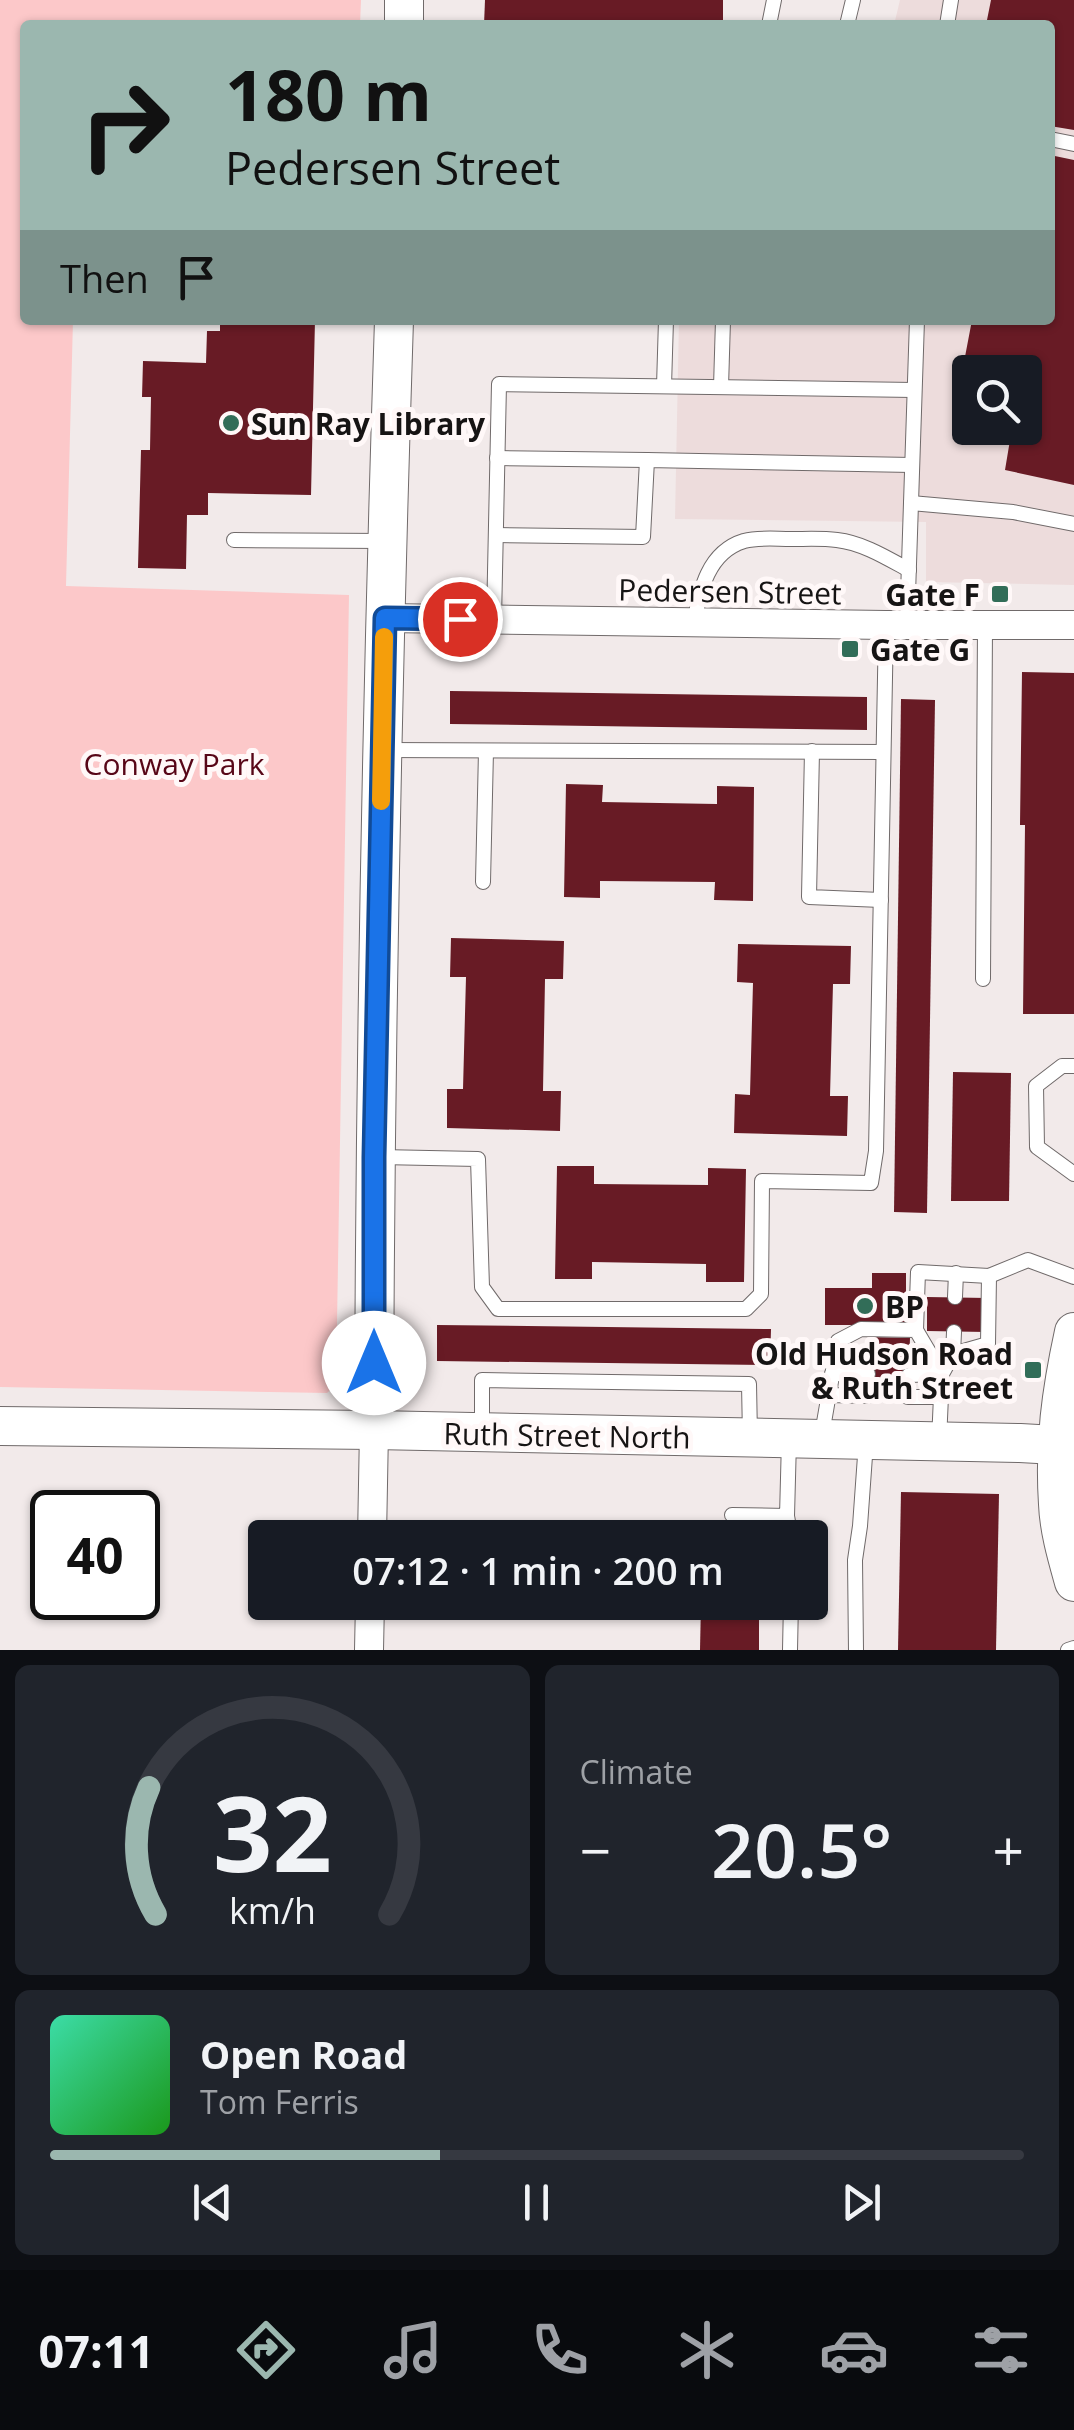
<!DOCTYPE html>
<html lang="en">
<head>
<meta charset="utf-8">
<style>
  :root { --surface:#171b24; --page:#20242c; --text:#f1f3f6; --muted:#9ea1a6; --line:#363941; --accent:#9bb7af }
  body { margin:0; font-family:"Open Sans",sans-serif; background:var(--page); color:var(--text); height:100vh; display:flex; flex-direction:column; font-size:38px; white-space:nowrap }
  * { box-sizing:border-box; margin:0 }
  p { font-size:32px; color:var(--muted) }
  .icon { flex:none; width:55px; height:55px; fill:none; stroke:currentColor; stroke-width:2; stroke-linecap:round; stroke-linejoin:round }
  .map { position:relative; height:1650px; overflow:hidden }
  .drawer { display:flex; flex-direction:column; gap:15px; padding:15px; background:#0d0f14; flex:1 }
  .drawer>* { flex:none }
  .top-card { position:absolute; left:20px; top:20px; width:1035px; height:305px; border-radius:10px; box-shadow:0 2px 8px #0004; background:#9bb7af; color:#111; overflow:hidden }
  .tools { position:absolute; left:952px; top:355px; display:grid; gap:20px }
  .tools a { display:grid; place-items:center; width:90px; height:90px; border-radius:10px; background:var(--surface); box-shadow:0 2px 8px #0004; font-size:50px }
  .speed { position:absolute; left:30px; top:1490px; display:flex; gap:20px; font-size:50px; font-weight:700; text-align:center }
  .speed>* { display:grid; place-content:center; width:130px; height:130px; border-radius:50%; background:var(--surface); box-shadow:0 2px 8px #0004; line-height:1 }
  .speed .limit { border:5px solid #111; border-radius:15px; background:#fff; color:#111 }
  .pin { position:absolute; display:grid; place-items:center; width:85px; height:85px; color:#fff; margin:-42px; border:5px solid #fff; border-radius:50%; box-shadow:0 2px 10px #0007 }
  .me { position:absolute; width:110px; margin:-55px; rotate:0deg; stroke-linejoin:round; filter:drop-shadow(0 0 8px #0008) }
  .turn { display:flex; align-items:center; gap:35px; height:210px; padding:0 40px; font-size:45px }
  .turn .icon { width:130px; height:130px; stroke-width:2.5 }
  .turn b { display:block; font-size:70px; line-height:85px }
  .then { display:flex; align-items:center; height:95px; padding:0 40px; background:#0003; gap:20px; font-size:38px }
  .big { font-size:75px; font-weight:600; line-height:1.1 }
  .drawer .card { flex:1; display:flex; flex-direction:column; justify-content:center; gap:15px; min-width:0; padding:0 35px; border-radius:15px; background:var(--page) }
  .drawer .dial { align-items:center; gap:0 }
  .dial svg { height:260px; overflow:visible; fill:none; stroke:var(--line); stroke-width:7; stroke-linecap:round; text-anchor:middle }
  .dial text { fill:var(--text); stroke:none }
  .song { display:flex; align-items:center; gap:30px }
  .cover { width:120px; height:120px; border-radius:15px; background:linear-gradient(135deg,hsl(160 70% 55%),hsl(120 70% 35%)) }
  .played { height:10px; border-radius:5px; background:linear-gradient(90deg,var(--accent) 40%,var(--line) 40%) }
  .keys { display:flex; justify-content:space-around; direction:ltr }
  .heat { display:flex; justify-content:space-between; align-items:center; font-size:55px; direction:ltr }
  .drawer .tiles { flex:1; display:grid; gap:15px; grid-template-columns:1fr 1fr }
  .card:last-child { grid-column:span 2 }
  .trip { position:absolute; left:248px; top:1520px; width:580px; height:100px; border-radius:10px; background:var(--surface); box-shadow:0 2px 8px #0004; font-weight:600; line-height:100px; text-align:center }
  .tabs { display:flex; height:160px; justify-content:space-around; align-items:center; background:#090b0e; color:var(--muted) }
  .tabs .icon { width:70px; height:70px }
  .tabs .selected { color:var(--accent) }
  .tabs b { font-size:45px; color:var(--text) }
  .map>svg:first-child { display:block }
</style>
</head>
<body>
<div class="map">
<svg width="1074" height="1650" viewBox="0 0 1074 1650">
  <rect width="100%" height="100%" fill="#f2eaea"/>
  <path fill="#eddcdc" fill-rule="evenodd" d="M900,0H1074V585L926,582V522L675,519L679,320H1050V25H894ZM970,372H1025V428H970Z"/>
  <polygon fill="#fcc8c9" points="0,0 361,0 360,25 25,25 25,320 73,320 66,586 349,595 336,1385 327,1393 0,1387"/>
  <g fill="#681b25">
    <polygon points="485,0 723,0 723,25 484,25"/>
    <polygon points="991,0 1074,0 1074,130 1050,126 1050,25 986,25"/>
    <polygon points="1050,155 1074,160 1074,485 1005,470 1012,428 1025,428 1025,372 984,372 984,367 964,362 972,320 1050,320"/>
    <polygon points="220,320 315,320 311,495 208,493 208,515 187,515 186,569 138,568 141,450 150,450 151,397 142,397 143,361 206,363 207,331 220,331"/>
    <polygon points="1022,672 1074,673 1074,1014 1023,1014 1025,825 1020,825"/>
    <polygon points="450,691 867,697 867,730 450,724"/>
    <polygon points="901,699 935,700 927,1213 894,1212"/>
    <polygon points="566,784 603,785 602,802 717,804 717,786 754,787 753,901 714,900 715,882 600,881 600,898 564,897"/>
    <polygon points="451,938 564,941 563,979 545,979 543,1091 561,1091 560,1131 447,1128 447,1089 463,1089 466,977 450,977"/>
    <polygon points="738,944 851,946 850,984 833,984 830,1096 848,1096 847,1136 734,1133 735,1094 750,1095 753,983 737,982"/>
    <polygon points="953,1072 1011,1073 1009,1201 951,1201"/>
    <polygon points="557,1166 594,1166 594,1184 708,1185 708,1168 746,1169 744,1282 706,1282 706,1264 592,1262 592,1279 555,1279"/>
    <polygon points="872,1273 906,1273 906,1325 825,1325 825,1288 872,1288"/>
    <polygon points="927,1297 987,1298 986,1332 927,1331"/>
    <polygon points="437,1325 771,1329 770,1365 437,1361"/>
    <polygon points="869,1337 910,1338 908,1401 867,1400"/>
    <polygon points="901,1492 999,1494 996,1650 898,1650"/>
    <polygon points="701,1602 759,1602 759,1650 700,1650"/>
  </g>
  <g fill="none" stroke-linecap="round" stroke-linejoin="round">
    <g stroke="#706a6a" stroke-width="16">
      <g id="lane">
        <polyline points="769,25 774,0"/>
        <polyline points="847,25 853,0"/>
        <polyline points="947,25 951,0"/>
        <polyline points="1050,139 1074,144"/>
        <polyline points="664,386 666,320"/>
        <polyline points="721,387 723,320"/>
        <polyline points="497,458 647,460"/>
        <polyline points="911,503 1013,512 1074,524"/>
        <polyline points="496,535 643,537 647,460 912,465"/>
        <polyline points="234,540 386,541"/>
        <polyline points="494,619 499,384 914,390"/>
        <path d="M694,623C700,590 708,552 744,541C759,537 775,539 791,539C806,539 822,538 837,540C863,543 887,558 909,570"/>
        <polyline points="907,625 917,320"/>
        <polyline points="383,750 883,752"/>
        <polyline points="812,751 809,897 881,900"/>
        <polyline points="483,882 486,751"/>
        <polyline points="983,979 985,625"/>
        <polyline points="1074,1066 1062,1066 1036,1086 1037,1147 1074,1174"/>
        <polyline points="380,1157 478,1159 482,1287 498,1309 746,1309 761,1294 762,1181 871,1183 876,1151 886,625"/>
        <polyline points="955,1297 956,1273"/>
        <polyline points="916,1330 918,1272 989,1276 1028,1260 1074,1277"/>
        <polyline points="953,1354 954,1332"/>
        <polyline points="832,1374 868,1374"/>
        <polyline points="909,1375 942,1374 953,1354 988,1344 989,1276"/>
        <polyline points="829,1395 868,1396"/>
        <polyline points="908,1397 941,1397"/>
        <polyline points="482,1428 482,1380 749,1384 750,1436"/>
        <polyline points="822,1434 838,1341 861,1329 916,1330 942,1374 939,1441"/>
        <polyline points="732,1515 787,1516 789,1440"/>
        <polyline points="787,1516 791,1538"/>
        <polyline points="790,1650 791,1602"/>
        <polyline points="856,1650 855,1560 860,1526 866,1442"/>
        <polyline points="1068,1650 1074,1648"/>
      </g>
    </g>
    <g stroke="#706a6a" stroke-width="30">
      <g id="street">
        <polyline points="385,618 886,625 1074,625"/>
        <polyline points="372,1538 374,1430"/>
        <polyline points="369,1650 370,1602"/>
      </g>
    </g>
    <g stroke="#706a6a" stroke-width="40">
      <g id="secondary">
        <polyline points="404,25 404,0"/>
        <path d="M1074,1332C1061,1392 1054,1443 1058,1504C1059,1530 1067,1557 1074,1582"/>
        <polyline points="0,1426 374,1430 1020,1443 1074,1446"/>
        <path d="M374,1430C375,1060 382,690 394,320"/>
      </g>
    </g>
    <use href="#lane" stroke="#fff" stroke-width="14"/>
    <use href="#street" stroke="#fff" stroke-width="28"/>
    <use href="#secondary" stroke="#fff" stroke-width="38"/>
  </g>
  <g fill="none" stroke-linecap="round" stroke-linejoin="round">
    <g stroke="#114b97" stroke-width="25">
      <polyline id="route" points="374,1363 374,1157 385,618 460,619"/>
    </g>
    <use href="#route" stroke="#1a73e8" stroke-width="18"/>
    <polyline stroke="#f59e0b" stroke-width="18" points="381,801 384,637"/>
  </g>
  <g fill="#326d58" stroke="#fff8f8" stroke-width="4">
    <circle cx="231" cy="423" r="10"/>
    <rect x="990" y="584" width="20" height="20" rx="5"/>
    <rect x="840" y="639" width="20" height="20" rx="5"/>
    <circle cx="865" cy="1306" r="10"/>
    <rect x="1023" y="1360" width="20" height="20" rx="5"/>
  </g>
  <g text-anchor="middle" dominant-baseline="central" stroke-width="10" stroke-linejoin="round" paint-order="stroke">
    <g font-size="30" font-weight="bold" fill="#161414" stroke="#fff8f8" text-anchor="start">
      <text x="251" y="423">Sun Ray Library</text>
      <text x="980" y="594" text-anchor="end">Gate F</text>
      <text x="870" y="649">Gate G</text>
      <text x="885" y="1306">BP</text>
      <text x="1013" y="1353" text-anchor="end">Old Hudson Road<tspan x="1013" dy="34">&amp; Ruth Street</tspan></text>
    </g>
    <g font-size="30" fill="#161414" stroke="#fff8f8">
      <text transform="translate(730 591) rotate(1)">Pedersen Street</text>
      <text transform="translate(567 1435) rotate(1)">Ruth Street North</text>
    </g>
    <g font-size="30" fill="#570617" stroke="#fff8f8">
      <text x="174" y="763">Conway Park</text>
    </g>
  </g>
</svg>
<div class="tools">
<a><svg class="icon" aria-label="search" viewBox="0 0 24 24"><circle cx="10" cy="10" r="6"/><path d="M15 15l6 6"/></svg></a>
</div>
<div class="speed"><div class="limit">40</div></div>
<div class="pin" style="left:460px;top:619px;background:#d93025"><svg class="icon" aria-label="arrive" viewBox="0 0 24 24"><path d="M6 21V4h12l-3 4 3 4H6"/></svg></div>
<svg class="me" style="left:374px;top:1363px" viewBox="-20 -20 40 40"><circle r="19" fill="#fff"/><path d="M0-13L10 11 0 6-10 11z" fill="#1a73e8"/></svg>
<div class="trip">07:12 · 1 min · 200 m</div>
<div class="top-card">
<div class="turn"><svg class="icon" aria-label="right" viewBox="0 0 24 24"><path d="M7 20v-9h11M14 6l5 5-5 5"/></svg><div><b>180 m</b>Pedersen Street</div></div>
<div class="then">Then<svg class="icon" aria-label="arrive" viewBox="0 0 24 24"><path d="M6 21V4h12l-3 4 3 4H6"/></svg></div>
</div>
</div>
<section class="drawer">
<div class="tiles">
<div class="card dial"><svg viewBox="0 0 100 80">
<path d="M14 69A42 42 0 1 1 86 69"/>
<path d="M14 69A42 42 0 0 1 12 30" stroke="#9bb7af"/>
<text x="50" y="56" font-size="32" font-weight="700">32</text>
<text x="50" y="72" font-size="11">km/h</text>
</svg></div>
<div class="card"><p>Climate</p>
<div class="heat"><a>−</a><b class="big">20.5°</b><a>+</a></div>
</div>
<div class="card">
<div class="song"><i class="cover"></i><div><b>Open Road</b><p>Tom Ferris</p></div></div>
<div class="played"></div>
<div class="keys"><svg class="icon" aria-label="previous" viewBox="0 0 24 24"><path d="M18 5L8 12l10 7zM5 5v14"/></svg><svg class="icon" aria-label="pause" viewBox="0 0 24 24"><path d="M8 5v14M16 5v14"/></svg><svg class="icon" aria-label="next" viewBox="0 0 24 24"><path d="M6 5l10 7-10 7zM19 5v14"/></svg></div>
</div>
</div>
</section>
<nav class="tabs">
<b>07:11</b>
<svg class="icon selected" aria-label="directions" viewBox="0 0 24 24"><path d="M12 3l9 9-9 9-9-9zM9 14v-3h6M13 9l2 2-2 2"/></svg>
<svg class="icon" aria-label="music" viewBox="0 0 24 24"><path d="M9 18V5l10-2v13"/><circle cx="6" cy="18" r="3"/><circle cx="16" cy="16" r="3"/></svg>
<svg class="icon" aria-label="phone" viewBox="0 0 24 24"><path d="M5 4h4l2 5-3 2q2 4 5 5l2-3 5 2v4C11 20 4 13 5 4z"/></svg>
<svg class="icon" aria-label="climate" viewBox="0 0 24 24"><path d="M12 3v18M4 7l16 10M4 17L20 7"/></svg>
<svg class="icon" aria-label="car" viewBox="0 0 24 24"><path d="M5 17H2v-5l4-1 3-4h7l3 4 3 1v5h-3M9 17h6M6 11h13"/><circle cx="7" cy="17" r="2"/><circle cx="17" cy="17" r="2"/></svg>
<svg class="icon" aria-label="filters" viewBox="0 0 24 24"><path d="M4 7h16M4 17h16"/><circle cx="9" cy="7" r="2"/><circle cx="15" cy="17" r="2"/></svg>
</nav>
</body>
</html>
